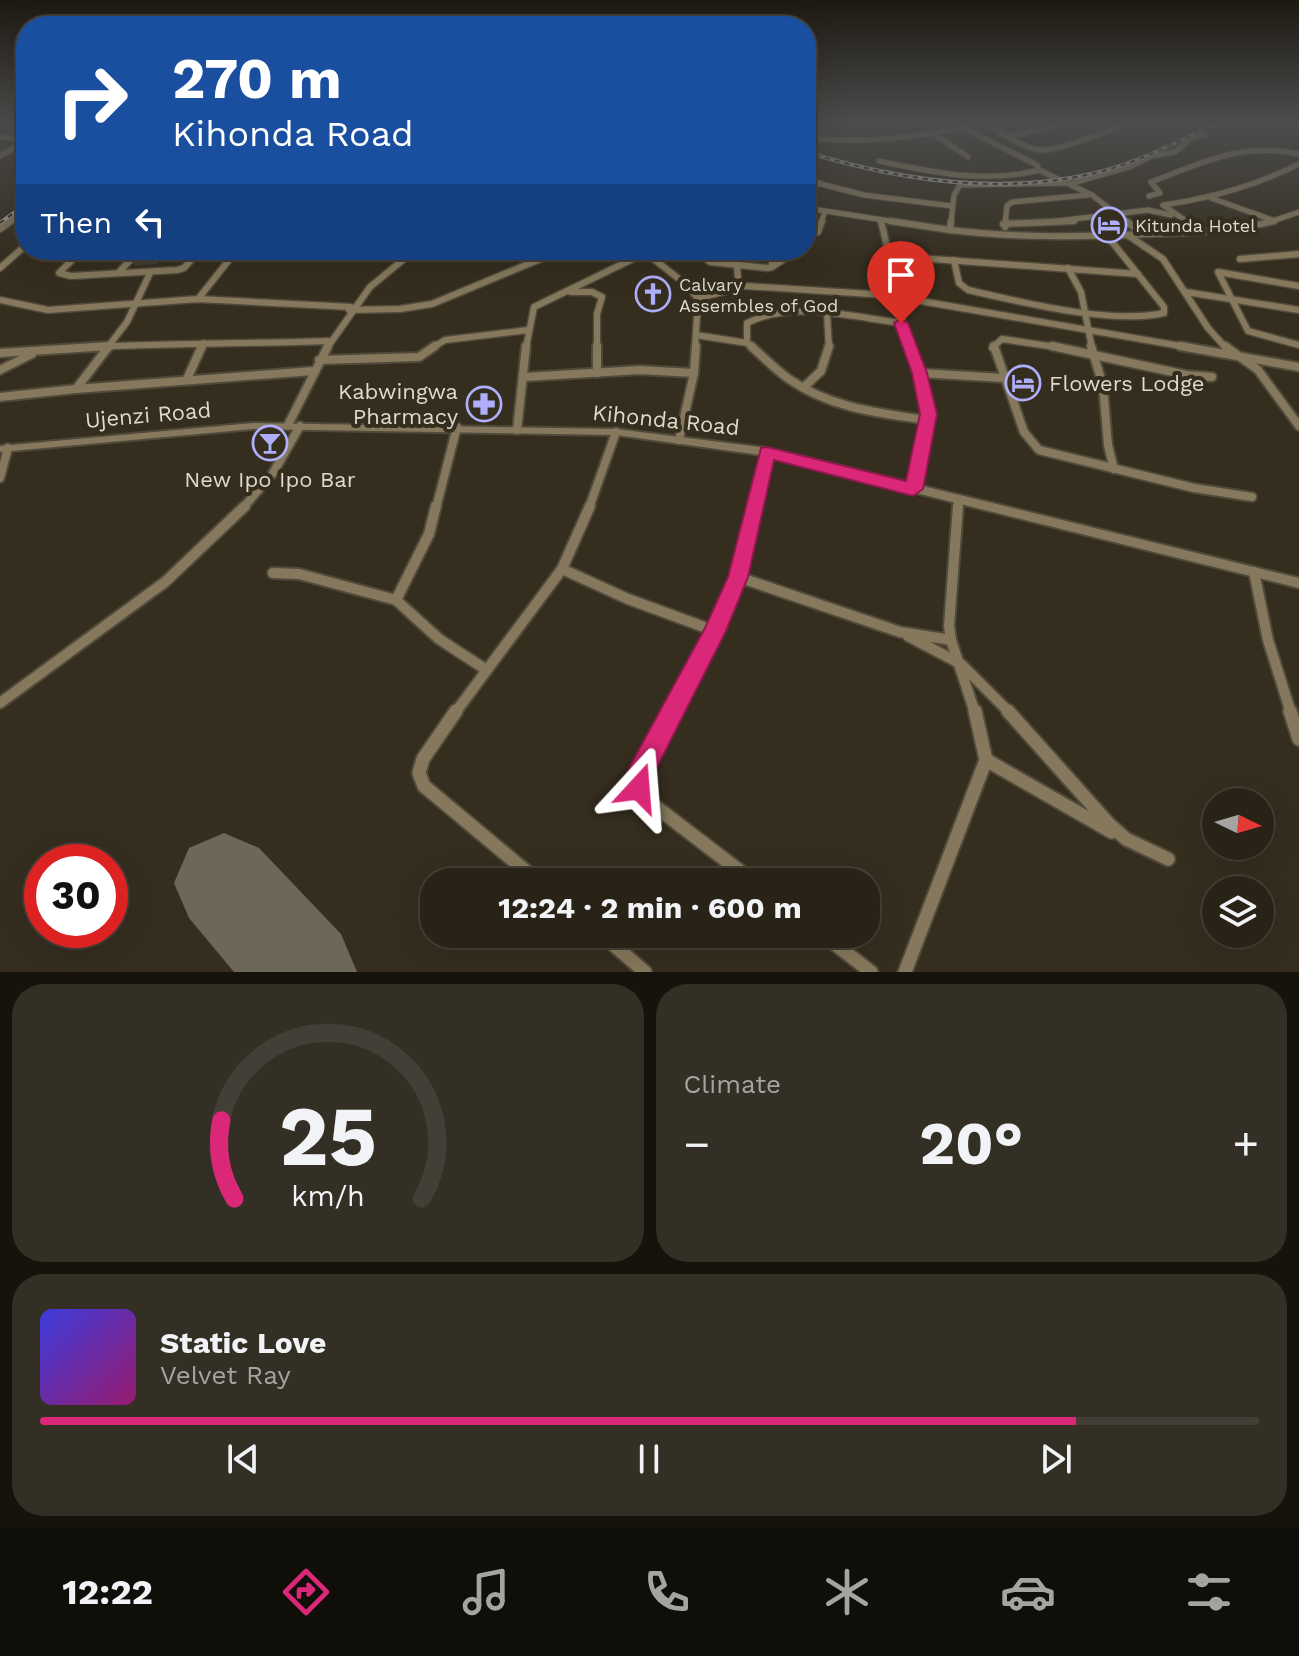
<!DOCTYPE html>
<html lang="en">
<head>
<meta charset="utf-8">
<style>
  :root { --surface:#282217; --page:#342f24; --text:#f1f3f6; --muted:#a5a4a1; --line:#443f36; --accent:#db2777 }
  body { margin:0; font-family:"Work Sans",sans-serif; background:var(--page); color:var(--text); height:100vh; display:flex; flex-direction:column; font-size:30px; white-space:nowrap }
  * { box-sizing:border-box; margin:0 }
  p { font-size:26px; color:var(--muted) }
  .icon { flex:none; width:44px; height:44px; fill:none; stroke:currentColor; stroke-width:2; stroke-linecap:round; stroke-linejoin:round }
  .map { position:relative; height:972px; overflow:hidden }
  .side { display:flex; flex-direction:column; gap:12px; padding:12px; background:#16130d; flex:1 }
  .side>* { flex:none }
  .banner { position:absolute; left:16px; top:16px; width:800px; height:244px; border-radius:32px; box-shadow:0 8px 32px #0002,0 0 0 2px var(--line); background:#1a4fa0; color:#fff; overflow:hidden }
  .needle { width:52px; rotate:95deg }
  .controls { position:absolute; left:1202px; top:788px; display:grid; gap:16px }
  .controls a { display:grid; place-items:center; width:72px; height:72px; border-radius:50%; background:var(--surface); box-shadow:0 8px 32px #0002,0 0 0 2px var(--line); font-size:40px }
  .speed { position:absolute; left:24px; top:844px; display:flex; gap:16px; font-size:40px; font-weight:700; text-align:center }
  .speed>* { display:grid; place-content:center; width:104px; height:104px; border-radius:50%; background:var(--surface); box-shadow:0 8px 32px #0002,0 0 0 2px var(--line); line-height:1 }
  .speed .limit { border:12px solid #d22; background:#fff; color:#111 }
  .pin { position:absolute; display:grid; place-items:center; width:68px; height:68px; color:#fff; margin:-82px -34px; border-radius:50% 50% 50% 0; rotate:-45deg; box-shadow:0 0 8px #0007 }
  .pin .icon { rotate:45deg }
  .me { position:absolute; width:88px; margin:-44px; rotate:19deg; stroke-linejoin:round; filter:drop-shadow(0 0 6px #0008) }
  .turn { display:flex; align-items:center; gap:28px; height:168px; padding:0 24px; font-size:36px }
  .turn .icon { width:104px; height:104px; stroke-width:2.5 }
  .turn b { display:block; font-size:56px; line-height:68px }
  .then { display:flex; align-items:center; height:76px; padding:0 24px; background:#0003; gap:16px; font-size:30px }
  .big { font-size:60px; font-weight:700; line-height:1.1 }
  .side .widget { flex:1; display:flex; flex-direction:column; justify-content:center; gap:12px; min-width:0; padding:0 28px; border-radius:32px; background:var(--page) }
  .side .dial { align-items:center; gap:0 }
  .dial svg { height:208px; overflow:visible; fill:none; stroke:var(--line); stroke-width:7; stroke-linecap:round; text-anchor:middle }
  .dial text { fill:var(--text); stroke:none }
  .song { display:flex; align-items:center; gap:24px }
  .cover { width:96px; height:96px; border-radius:12px; background:linear-gradient(135deg,hsl(240 70% 55%),hsl(320 70% 35%)) }
  .played { height:8px; border-radius:4px; background:linear-gradient(90deg,var(--accent) 85%,var(--line) 85%) }
  .keys { display:flex; justify-content:space-around; direction:ltr }
  .heat { display:flex; justify-content:space-between; align-items:center; font-size:44px; direction:ltr }
  .side .tiles { flex:1; display:grid; gap:12px; grid-template-columns:1fr 1fr }
  .widget:last-child { grid-column:span 2 }
  .trip { position:absolute; left:420px; top:868px; width:460px; height:80px; border-radius:32px; background:var(--surface); box-shadow:0 8px 32px #0002,0 0 0 2px var(--line); font-weight:700; line-height:80px; text-align:center }
  .menu { display:flex; height:128px; justify-content:space-around; align-items:center; background:#100e09; color:var(--muted) }
  .menu .icon { width:56px; height:56px }
  .menu .active { color:var(--accent) }
  .menu b { font-size:36px; color:var(--text) }
  .map>svg:first-child { display:block }
</style>
</head>
<body>
<div class="map">
<svg width="1299" height="972" viewBox="0 0 1299 972">
  <rect width="100%" height="100%" fill="#352e1f"/>
  <g fill="none" stroke-linecap="round" stroke-linejoin="round">
    <polygon fill="#6d675a" fill-rule="evenodd" points="224,833 259,848 341,934 357,972 234,972 189,918 174,883 189,848"/>
    <g stroke="#504a3b" stroke-width="7">
      <g id="minor-far4">
        <path d="M984,123C1001,132 1022,148 1041,150C1057,151 1110,131 1125,123"/>
        <polyline points="964,128 1037,165 1039,170 1092,195 1128,223"/>
        <polyline points="931,132 968,157"/>
        <polyline points="1010,136 1069,123"/>
        <polyline points="0,137 26,139"/>
        <path d="M806,137C861,145 925,137 979,123"/>
        <polyline points="0,156 26,141"/>
        <path d="M879,161C931,172 987,184 1039,170"/>
        <polyline points="806,180 864,195 952,206"/>
        <polyline points="806,192 819,183"/>
        <path d="M1149,196L1160,193L1151,182C1204,162 1241,142 1299,154"/>
        <polyline points="1211,198 1275,221"/>
        <polyline points="806,208 903,223"/>
        <polyline points="8,223 26,209"/>
        <polyline points="821,223 825,211"/>
        <polyline points="951,223 954,195 960,185 1073,183 1129,167 1152,156 1175,152 1194,136 1206,135"/>
        <polyline points="1005,223 1007,206 1012,202 1088,195"/>
        <polyline points="1041,223 1148,210 1171,215"/>
        <path d="M1189,223L1163,205C1212,198 1255,186 1299,164"/>
        <polyline points="1267,223 1299,212"/>
      </g>
    </g>
    <g stroke="#504a3b" stroke-width="9">
      <g id="minor-far3">
        <polyline points="890,221 950,230 951,221"/>
        <polyline points="1126,221 1143,234"/>
        <polyline points="1186,221 1200,230"/>
        <path d="M881,222C893,264 895,308 911,348"/>
        <polyline points="1003,224 1074,221"/>
        <polyline points="1005,227 1006,221"/>
        <polyline points="0,229 11,221"/>
        <path d="M950,230C1016,238 1080,237 1146,234C1189,232 1232,232 1274,221"/>
        <polyline points="806,235 818,232 822,221"/>
        <polyline points="1129,236 1163,259 1208,328 1226,348"/>
        <polyline points="82,250 59,273 71,276 177,270 184,268 200,250"/>
        <polyline points="642,250 683,282 886,295 1192,348"/>
        <polyline points="697,250 710,262 767,268 772,267 772,250"/>
        <polyline points="891,256 1138,274"/>
        <polyline points="1240,259 1299,254"/>
        <path d="M954,260L959,283L968,290C1021,302 1111,325 1164,313V307L1109,238"/>
        <polyline points="772,267 798,250"/>
        <polyline points="0,268 26,245"/>
        <polyline points="1068,268 1081,292 1092,348"/>
        <polyline points="119,272 140,250"/>
        <polyline points="683,282 698,298 739,288 737,266"/>
        <polyline points="1299,286 1218,272 1248,331 1299,345"/>
        <polyline points="571,292 592,292 602,297 597,314 597,348"/>
        <polyline points="1186,292 1299,310"/>
        <polyline points="198,299 237,250"/>
        <polyline points="0,300 48,310 198,299 351,307"/>
        <polyline points="349,310 400,309 432,304 562,250"/>
        <polyline points="827,314 829,348"/>
        <polyline points="696,335 747,343 753,348"/>
        <path d="M747,343V323C793,300 852,317 901,323"/>
        <path d="M77,348C161,343 244,344 328,341"/>
        <polyline points="107,348 127,322 150,273"/>
        <polyline points="202,348 204,343"/>
        <polyline points="327,348 370,287 415,250"/>
        <polyline points="432,348 445,340 528,330"/>
        <polyline points="526,348 534,307 645,253"/>
        <polyline points="695,348 699,284"/>
        <polyline points="992,348 1002,339 1062,348"/>
      </g>
    </g>
    <g stroke="#504a3b" stroke-width="12">
      <g id="minor-far2">
        <polyline points="597,346 597,373"/>
        <path d="M751,346C763,357 776,370 789,379C830,408 879,413 927,420"/>
        <polyline points="910,346 920,373 929,414 913,489"/>
        <polyline points="994,346 1024,432 1039,450 1194,488 1252,497"/>
        <polyline points="1052,346 1187,375 1212,377"/>
        <polyline points="1091,346 1103,386 1108,445 1114,469"/>
        <polyline points="1180,346 1299,367"/>
        <polyline points="1225,346 1258,370 1299,426"/>
        <polyline points="0,353 110,346"/>
        <polyline points="319,360 419,357 435,346"/>
        <polyline points="0,370 32,354"/>
        <polyline points="920,373 1003,378"/>
        <polyline points="525,377 639,370 694,373"/>
        <polyline points="187,379 202,346"/>
        <polyline points="804,387 821,371 829,346"/>
        <polyline points="76,389 313,371"/>
        <polyline points="0,397 76,389 109,346"/>
        <polyline points="288,425 328,346"/>
        <polyline points="517,430 526,346"/>
        <polyline points="679,440 694,373 696,346"/>
        <polyline points="0,478 8,448"/>
        <polyline points="243,508 273,473 300,426"/>
        <polyline points="436,508 457,427"/>
        <polyline points="589,508 616,432"/>
        <polyline points="754,508 767,452"/>
        <polyline points="957,508 958,501"/>
      </g>
    </g>
    <g stroke="#504a3b" stroke-width="14">
      <g id="minor-far1">
        <polyline points="562,569 628,599 715,631"/>
        <polyline points="1254,572 1268,640 1291,713"/>
        <polyline points="273,573 299,574 396,600 439,639 485,669"/>
        <polyline points="738,577 900,632 951,640 949,626 958,506"/>
        <polyline points="396,600 429,534 436,506"/>
        <polyline points="908,636 961,664 1010,713"/>
        <polyline points="951,640 975,713"/>
        <polyline points="0,703 165,582 245,506"/>
        <polyline points="455,713 562,569 590,506"/>
        <polyline points="672,713 715,631 738,577 754,506"/>
      </g>
    </g>
    <g stroke="#504a3b" stroke-width="17">
      <g id="minor">
        <polyline points="456,711 423,759 419,773 424,786 539,882"/>
        <polyline points="673,711 639,775 643,797 754,882"/>
        <polyline points="1008,711 1109,824 1126,839 1168,859"/>
        <polyline points="1290,711 1299,739"/>
        <polyline points="986,760 1112,832"/>
        <polyline points="601,934 645,972"/>
        <polyline points="822,934 871,972"/>
        <polyline points="905,972 986,760 975,711"/>
      </g>
    </g>
    <g stroke="#504a3b" stroke-width="4">
      <polygon id="tertiary" points="253,423 616,429 767,448 1299,578 1299,588 767,456 616,435 253,429 0,452 0,446"/>
    </g>
    <use href="#minor-far4" stroke="#85785c" stroke-width="5"/>
    <use href="#minor-far3" stroke="#85785c" stroke-width="6"/>
    <use href="#minor-far2" stroke="#85785c" stroke-width="8"/>
    <use href="#minor-far1" stroke="#85785c" stroke-width="10"/>
    <use href="#minor" stroke="#85785c" stroke-width="13"/>
    <use href="#tertiary" fill="#85785c" fill-rule="evenodd"/>
    <g stroke="#a5a095" stroke-width="4">
      <g id="rail">
        <path d="M806,152C898,180 1000,196 1095,173C1138,163 1178,141 1219,123"/>
        <polyline points="0,223 26,204"/>
      </g>
    </g>
    <use href="#rail" stroke="#352e1f" stroke-width="2" stroke-dasharray="5" stroke-linecap="butt"/>
  </g>
  <polygon fill="#423d32" points="153,250 171,250 157,264 135,266 128,254"/>
  <polygon fill="#5e5747" stroke="#423d32" stroke-width="2" points="132,250 153,250 151,252 128,254"/>
  <linearGradient id="sky" x2="0" y2="1"><stop stop-color="#1d1911"/><stop offset="0.47" stop-color="#4b4c4d"/><stop offset="1" stop-color="#4b4c4d" stop-opacity="0"/></linearGradient>
  <rect width="1299" height="260" fill="url(#sky)"/>
  <polygon fill="#db2777" stroke="#8e194d" stroke-width="2" points="901,319 908,323 927,373 937,414 923,489 913,496 774,460 748,577 726,631 652,777 649,797 639,801 630,797 626,775 630,766 705,628 728,577 761,448 767,447 906,481 920,414 912,373 894,323"/>
  <defs>
    <g id="hotel-ring" transform="scale(1.8)"><circle r="9.5" fill="#352e1f" stroke="#afaefa" stroke-width="1.5"/><path d="M-6-4.5h1.5V1H6V5H4.5V3h-9V5H-6ZM-4 0a1.8 1.8 0 1 1 3.6 0ZM.5 0V-2.5h3Q6-2.5 6 0Z" fill="#afaefa"/></g>
    <g id="church-ring" transform="scale(1.8)"><circle r="9.5" fill="#352e1f" stroke="#afaefa" stroke-width="1.5"/><path d="M-1.2-6h2.4v3.5h3.3v2.4h-3.3V6h-2.4V-.1h-3.3v-2.4h3.3Z" fill="#afaefa"/></g>
    <g id="pharmacy-ring" transform="scale(1.8)"><circle r="9.5" fill="#352e1f" stroke="#afaefa" stroke-width="1.5"/><path d="M-2-6h4v4h4v4h-4v4h-4v-4h-4v-4h4Z" fill="#afaefa"/></g>
    <g id="bar-ring" transform="scale(1.8)"><circle r="9.5" fill="#352e1f" stroke="#afaefa" stroke-width="1.5"/><path d="M-6-5H6L.8 .8V4.5H3.5V6h-7V4.5H-.8V.8Z" fill="#afaefa"/></g>
  </defs>
  <g fill-rule="evenodd">
    <use href="#hotel-ring" x="1109" y="225"/>
    <use href="#church-ring" x="653" y="294"/>
    <use href="#hotel-ring" x="1023" y="383"/>
    <use href="#pharmacy-ring" x="484" y="404"/>
    <use href="#bar-ring" x="270" y="443"/>
  </g>
  <g text-anchor="middle" dominant-baseline="central" stroke-width="8" stroke-linejoin="round" paint-order="stroke">
    <g font-size="18" fill="#dedad0" stroke="#352e1f" text-anchor="start">
      <text x="1135" y="225">Kitunda Hotel</text>
      <text x="679" y="284">Calvary<tspan x="679" dy="21">Assembles of God</tspan></text>
    </g>
    <g font-size="22" fill="#dedad0" stroke="#352e1f" text-anchor="start">
      <text x="1049" y="383">Flowers Lodge</text>
      <text x="458" y="391" text-anchor="end">Kabwingwa<tspan x="458" dy="25">Pharmacy</tspan></text>
      <text x="270" y="479" text-anchor="middle">New Ipo Ipo Bar</text>
    </g>
    <g font-size="22" fill="#dedad0" stroke="#352e1f">
      <text transform="translate(148 415) rotate(-5)">Ujenzi Road</text>
      <text transform="translate(666 420) rotate(6)">Kihonda Road</text>
    </g>
  </g>
</svg>
<div class="controls">
<a><svg class="needle" viewBox="-14 -14 28 28"><path d="M0-13l5 13h-10z" fill="#e53935"/><path d="M0 13l5-13h-10z" fill="#a5a4a1"/></svg></a>
<a><svg class="icon" aria-label="layers" viewBox="0 0 24 24"><path d="M12 4l9 5-9 5-9-5zM3 14l9 5 9-5"/></svg></a>
</div>
<div class="speed"><div class="limit">30</div></div>
<div class="pin" style="left:901px;top:323px;background:#d93025"><svg class="icon" aria-label="arrive" viewBox="0 0 24 24"><path d="M6 21V4h12l-3 4 3 4H6"/></svg></div>
<svg class="me" style="left:639px;top:788px" viewBox="-20 -20 40 40"><path d="M0-17L14 15 0 8-14 15z" fill="#db2777" stroke="#fff" stroke-width="4"/></svg>
<div class="trip">12:24 · 2 min · 600 m</div>
<div class="banner">
<div class="turn"><svg class="icon" aria-label="right" viewBox="0 0 24 24"><path d="M7 20v-9h11M14 6l5 5-5 5"/></svg><div><b>270 m</b>Kihonda Road</div></div>
<div class="then">Then<svg class="icon" aria-label="left" viewBox="0 0 24 24"><path d="M17 20v-9H6M10 6l-5 5 5 5"/></svg></div>
</div>
</div>
<section class="side">
<div class="tiles">
<div class="widget dial"><svg viewBox="0 0 100 80">
<path d="M14 69A42 42 0 1 1 86 69"/>
<path d="M14 69A42 42 0 0 1 9 39" stroke="#db2777"/>
<text x="50" y="56" font-size="32" font-weight="700">25</text>
<text x="50" y="72" font-size="11">km/h</text>
</svg></div>
<div class="widget"><p>Climate</p>
<div class="heat"><a>−</a><b class="big">20°</b><a>+</a></div>
</div>
<div class="widget">
<div class="song"><i class="cover"></i><div><b>Static Love</b><p>Velvet Ray</p></div></div>
<div class="played"></div>
<div class="keys"><svg class="icon" aria-label="previous" viewBox="0 0 24 24"><path d="M18 5L8 12l10 7zM5 5v14"/></svg><svg class="icon" aria-label="pause" viewBox="0 0 24 24"><path d="M8 5v14M16 5v14"/></svg><svg class="icon" aria-label="next" viewBox="0 0 24 24"><path d="M6 5l10 7-10 7zM19 5v14"/></svg></div>
</div>
</div>
</section>
<nav class="menu">
<b>12:22</b>
<svg class="icon active" aria-label="directions" viewBox="0 0 24 24"><path d="M12 3l9 9-9 9-9-9zM9 14v-3h6M13 9l2 2-2 2"/></svg>
<svg class="icon" aria-label="music" viewBox="0 0 24 24"><path d="M9 18V5l10-2v13"/><circle cx="6" cy="18" r="3"/><circle cx="16" cy="16" r="3"/></svg>
<svg class="icon" aria-label="phone" viewBox="0 0 24 24"><path d="M5 4h4l2 5-3 2q2 4 5 5l2-3 5 2v4C11 20 4 13 5 4z"/></svg>
<svg class="icon" aria-label="climate" viewBox="0 0 24 24"><path d="M12 3v18M4 7l16 10M4 17L20 7"/></svg>
<svg class="icon" aria-label="car" viewBox="0 0 24 24"><path d="M5 17H2v-5l4-1 3-4h7l3 4 3 1v5h-3M9 17h6M6 11h13"/><circle cx="7" cy="17" r="2"/><circle cx="17" cy="17" r="2"/></svg>
<svg class="icon" aria-label="filters" viewBox="0 0 24 24"><path d="M4 7h16M4 17h16"/><circle cx="9" cy="7" r="2"/><circle cx="15" cy="17" r="2"/></svg>
</nav>
</body>
</html>
